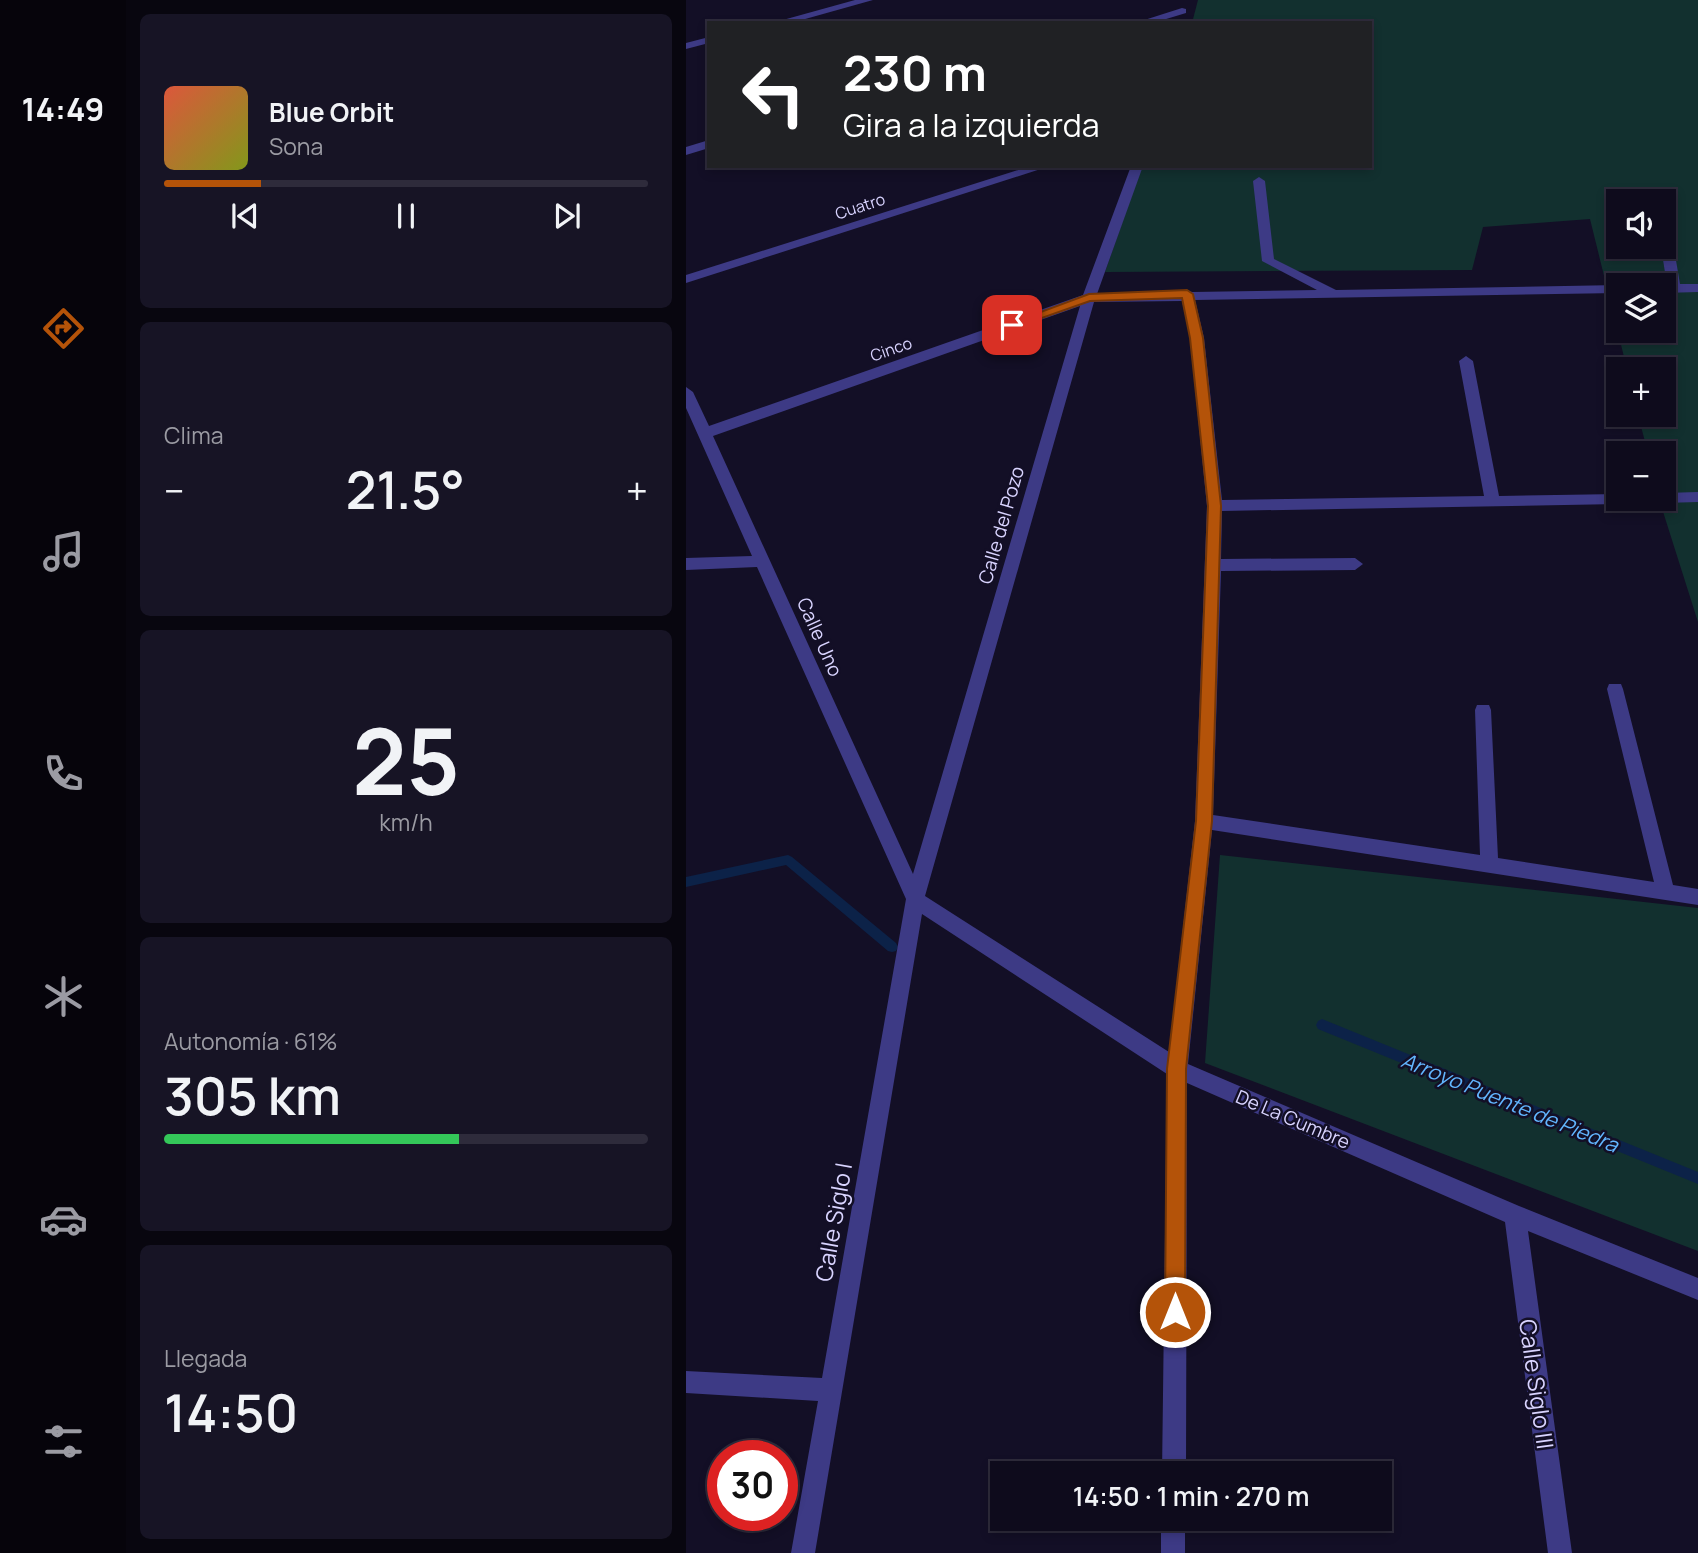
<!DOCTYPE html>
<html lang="es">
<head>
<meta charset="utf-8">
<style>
  :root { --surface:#0e0b1c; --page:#171425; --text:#f1f3f6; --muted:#9b9ba3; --line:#2e2b3b; --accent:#b45309 }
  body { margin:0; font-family:Manrope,sans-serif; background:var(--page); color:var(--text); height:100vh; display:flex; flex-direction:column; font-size:26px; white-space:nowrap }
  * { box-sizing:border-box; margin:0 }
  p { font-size:23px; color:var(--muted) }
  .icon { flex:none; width:38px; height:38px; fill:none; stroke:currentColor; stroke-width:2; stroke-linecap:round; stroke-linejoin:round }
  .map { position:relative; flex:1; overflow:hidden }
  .panel { display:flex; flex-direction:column; gap:14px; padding:14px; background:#08060f; width:560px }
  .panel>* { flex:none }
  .top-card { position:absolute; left:21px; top:21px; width:665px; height:147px; border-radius:0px; box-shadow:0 4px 10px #0003,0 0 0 2px var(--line); background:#202124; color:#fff; overflow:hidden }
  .controls { position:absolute; left:920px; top:189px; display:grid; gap:14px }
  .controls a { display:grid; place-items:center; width:70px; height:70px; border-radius:0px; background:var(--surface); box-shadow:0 4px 10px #0003,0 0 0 2px var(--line); font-size:35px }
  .speed { position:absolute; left:21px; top:1440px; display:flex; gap:14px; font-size:35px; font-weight:700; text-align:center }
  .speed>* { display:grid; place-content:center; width:91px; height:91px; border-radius:50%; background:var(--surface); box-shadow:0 4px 10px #0003,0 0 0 2px var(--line); line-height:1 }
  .speed .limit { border:10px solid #d22; background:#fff; color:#111 }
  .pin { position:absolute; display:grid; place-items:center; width:60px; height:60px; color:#fff; margin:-30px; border-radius:14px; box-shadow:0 4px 10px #0006 }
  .me { position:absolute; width:77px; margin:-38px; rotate:0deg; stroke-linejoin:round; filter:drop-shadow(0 0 5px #0008) }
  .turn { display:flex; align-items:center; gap:24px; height:147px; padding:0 21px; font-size:32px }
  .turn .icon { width:91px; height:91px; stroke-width:2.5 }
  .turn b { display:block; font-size:49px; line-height:60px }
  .big { font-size:52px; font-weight:600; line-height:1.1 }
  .panel .card { flex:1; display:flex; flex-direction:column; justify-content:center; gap:10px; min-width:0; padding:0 24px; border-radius:10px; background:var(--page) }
  .panel .dial { align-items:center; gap:0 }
  .dial b { font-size:91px; line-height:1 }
  .song { display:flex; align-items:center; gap:21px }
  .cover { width:84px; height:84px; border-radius:10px; background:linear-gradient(135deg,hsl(10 70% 55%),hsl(70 70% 35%)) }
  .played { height:7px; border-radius:4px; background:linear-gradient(90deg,var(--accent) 20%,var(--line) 20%) }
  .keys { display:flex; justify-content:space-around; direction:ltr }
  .heat { display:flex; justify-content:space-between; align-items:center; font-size:38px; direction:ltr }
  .charge { height:10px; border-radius:5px; background:linear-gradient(90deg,#34c759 61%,var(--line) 0) }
  .trip { position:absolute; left:304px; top:1461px; width:402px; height:70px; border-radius:0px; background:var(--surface); box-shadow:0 4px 10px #0003,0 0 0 2px var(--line); font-weight:600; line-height:70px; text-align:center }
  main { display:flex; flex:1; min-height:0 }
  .tab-bar { display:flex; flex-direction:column; width:126px; justify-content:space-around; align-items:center; background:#06040b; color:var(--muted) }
  .tab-bar .icon { width:49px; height:49px }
  .tab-bar .active { color:var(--accent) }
  .tab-bar b { font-size:32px; color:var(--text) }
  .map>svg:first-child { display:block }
</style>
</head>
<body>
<main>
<nav class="tab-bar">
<b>14:49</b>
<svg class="icon active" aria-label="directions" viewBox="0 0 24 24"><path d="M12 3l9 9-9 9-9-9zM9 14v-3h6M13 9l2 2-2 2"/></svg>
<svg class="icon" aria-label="music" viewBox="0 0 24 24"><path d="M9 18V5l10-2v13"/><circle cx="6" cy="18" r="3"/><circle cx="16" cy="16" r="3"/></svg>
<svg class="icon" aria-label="phone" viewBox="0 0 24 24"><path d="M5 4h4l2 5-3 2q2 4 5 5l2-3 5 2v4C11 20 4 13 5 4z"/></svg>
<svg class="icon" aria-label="climate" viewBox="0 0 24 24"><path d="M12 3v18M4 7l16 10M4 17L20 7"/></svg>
<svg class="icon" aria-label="car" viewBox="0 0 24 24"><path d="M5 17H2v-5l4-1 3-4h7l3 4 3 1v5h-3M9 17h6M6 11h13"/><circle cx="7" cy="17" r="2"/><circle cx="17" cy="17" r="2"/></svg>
<svg class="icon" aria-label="filters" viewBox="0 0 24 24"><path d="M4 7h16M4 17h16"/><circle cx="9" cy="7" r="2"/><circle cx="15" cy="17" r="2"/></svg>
</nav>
<section class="panel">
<div class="card">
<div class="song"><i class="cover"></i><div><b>Blue Orbit</b><p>Sona</p></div></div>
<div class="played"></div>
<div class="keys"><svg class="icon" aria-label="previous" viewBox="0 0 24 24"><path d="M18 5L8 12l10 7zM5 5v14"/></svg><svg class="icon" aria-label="pause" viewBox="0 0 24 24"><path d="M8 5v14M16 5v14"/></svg><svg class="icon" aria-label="next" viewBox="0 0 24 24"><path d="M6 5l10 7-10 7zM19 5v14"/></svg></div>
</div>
<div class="card"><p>Clima</p>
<div class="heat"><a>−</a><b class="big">21.5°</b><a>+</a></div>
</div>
<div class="card dial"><b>25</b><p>km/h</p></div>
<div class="card"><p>Autonomía · 61%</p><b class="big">305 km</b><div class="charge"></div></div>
<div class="card"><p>Llegada</p><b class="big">14:50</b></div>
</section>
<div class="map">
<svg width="1012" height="1553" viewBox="0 0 1012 1553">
  <rect width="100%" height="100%" fill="#130f26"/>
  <g fill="#12302f" fill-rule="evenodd">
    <path d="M512,0H1012V622L973,499H978V453H962L952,415H978V369H941L904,219L797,227L786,270L419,272L456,166H684V23H506ZM933,201H978V247H933ZM933,285H978V331H933Z"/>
    <polygon points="534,855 1012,908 1012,1251 519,1063"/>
  </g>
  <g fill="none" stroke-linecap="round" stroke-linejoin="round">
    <g fill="#0c2248" fill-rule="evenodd">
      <polygon points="102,855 106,857 210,943 212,947 210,951 206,952 202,951 100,865 0,887 0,877"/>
      <polygon points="636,1019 1012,1172 1012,1184 632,1029 630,1025 632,1021"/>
    </g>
    <g fill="#3d3a85" fill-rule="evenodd">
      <polygon points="169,0 187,0 105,23 86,23"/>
      <polygon points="496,8 500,9 500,13 467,23 449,23"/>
      <polygon points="23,37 23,43 0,49 0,43"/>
      <polygon points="23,140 23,148 0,155 0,147"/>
      <polygon points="345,166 364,166 0,283 0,275"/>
      <path d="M445,166H457L411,294L496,292L501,290L506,292L631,290L576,261L567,181L573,177L579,181L588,259L650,290L933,285H935L933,293L509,300L518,338L536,500L798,496L773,361L780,356L787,361L813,496L933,494V499H941L933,504L536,511L535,559L669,558L677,564L669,570L535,571L527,815L794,855L789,710L791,705H803L805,710L812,858L968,882L921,689L923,684H935L937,689L987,885L1012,889V905L526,830L502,1064L833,1206L1012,1278V1300L842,1231L886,1553H862L819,1222L501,1083L500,1474H476L481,1074L236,914L129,1553H105L132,1401L0,1393V1371L136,1378L220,899L71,567L0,570V558L66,556L0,408V387L7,392L23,426L397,295ZM496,301L504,338L521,506L509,821L483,1052L239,896L408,302ZM394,306L227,874L27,436Z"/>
      <polygon points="978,221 984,225 994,284 1012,284 1012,292 978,293 976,285 981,285 975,247 978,247"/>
      <polygon points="1012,492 1012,502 978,503 971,499 978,499 978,493"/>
      <rect x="475" y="1519" width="24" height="34"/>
    </g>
  </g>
  <polygon fill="#b45309" stroke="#753606" stroke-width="2" points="501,290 507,294 517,338 535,506 526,821 500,1069 499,1312 496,1319 489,1322 482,1319 479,1312 481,1069 510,821 522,506 504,338 496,298 404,301 330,327 326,329 320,325 403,294"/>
  <g text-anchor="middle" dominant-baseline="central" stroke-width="5" stroke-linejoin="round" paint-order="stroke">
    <g font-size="16" fill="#d9d4ff" stroke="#130f26">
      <text transform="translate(174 206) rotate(-18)">Cuatro</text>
      <text transform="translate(205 349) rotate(-19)">Cinco</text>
    </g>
    <g font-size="19" fill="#d9d4ff" stroke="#130f26">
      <text transform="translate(315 525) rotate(-74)">Calle del Pozo</text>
      <text transform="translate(134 637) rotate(66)">Calle Uno</text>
      <text transform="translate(607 1119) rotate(23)">De La Cumbre</text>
    </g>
    <g font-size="21" font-style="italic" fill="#62b6ff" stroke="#130f26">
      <text transform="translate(824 1102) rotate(22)">Arroyo Puente de Piedra</text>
    </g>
    <g font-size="23" fill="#d9d4ff" stroke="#130f26">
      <text transform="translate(147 1222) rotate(-80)">Calle Siglo I</text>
      <text transform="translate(851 1384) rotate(82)">Calle Siglo III</text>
    </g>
  </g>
</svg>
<div class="controls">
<a><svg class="icon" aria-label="sound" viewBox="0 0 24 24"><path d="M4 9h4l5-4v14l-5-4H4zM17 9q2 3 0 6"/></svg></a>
<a><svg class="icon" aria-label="layers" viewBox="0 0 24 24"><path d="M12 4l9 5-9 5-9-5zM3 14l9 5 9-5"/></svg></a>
<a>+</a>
<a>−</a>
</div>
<div class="speed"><div class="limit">30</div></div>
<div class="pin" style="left:326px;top:325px;background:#d93025"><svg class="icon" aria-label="arrive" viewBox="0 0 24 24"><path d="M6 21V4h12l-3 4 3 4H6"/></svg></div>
<svg class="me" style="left:489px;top:1312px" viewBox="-20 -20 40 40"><circle r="17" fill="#b45309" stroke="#fff" stroke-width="3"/><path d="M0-11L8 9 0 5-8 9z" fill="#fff"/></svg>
<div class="trip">14:50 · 1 min · 270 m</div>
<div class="top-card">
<div class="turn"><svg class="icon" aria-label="left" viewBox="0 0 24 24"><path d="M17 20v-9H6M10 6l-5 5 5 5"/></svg><div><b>230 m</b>Gira a la izquierda</div></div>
</div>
</div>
</main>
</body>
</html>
